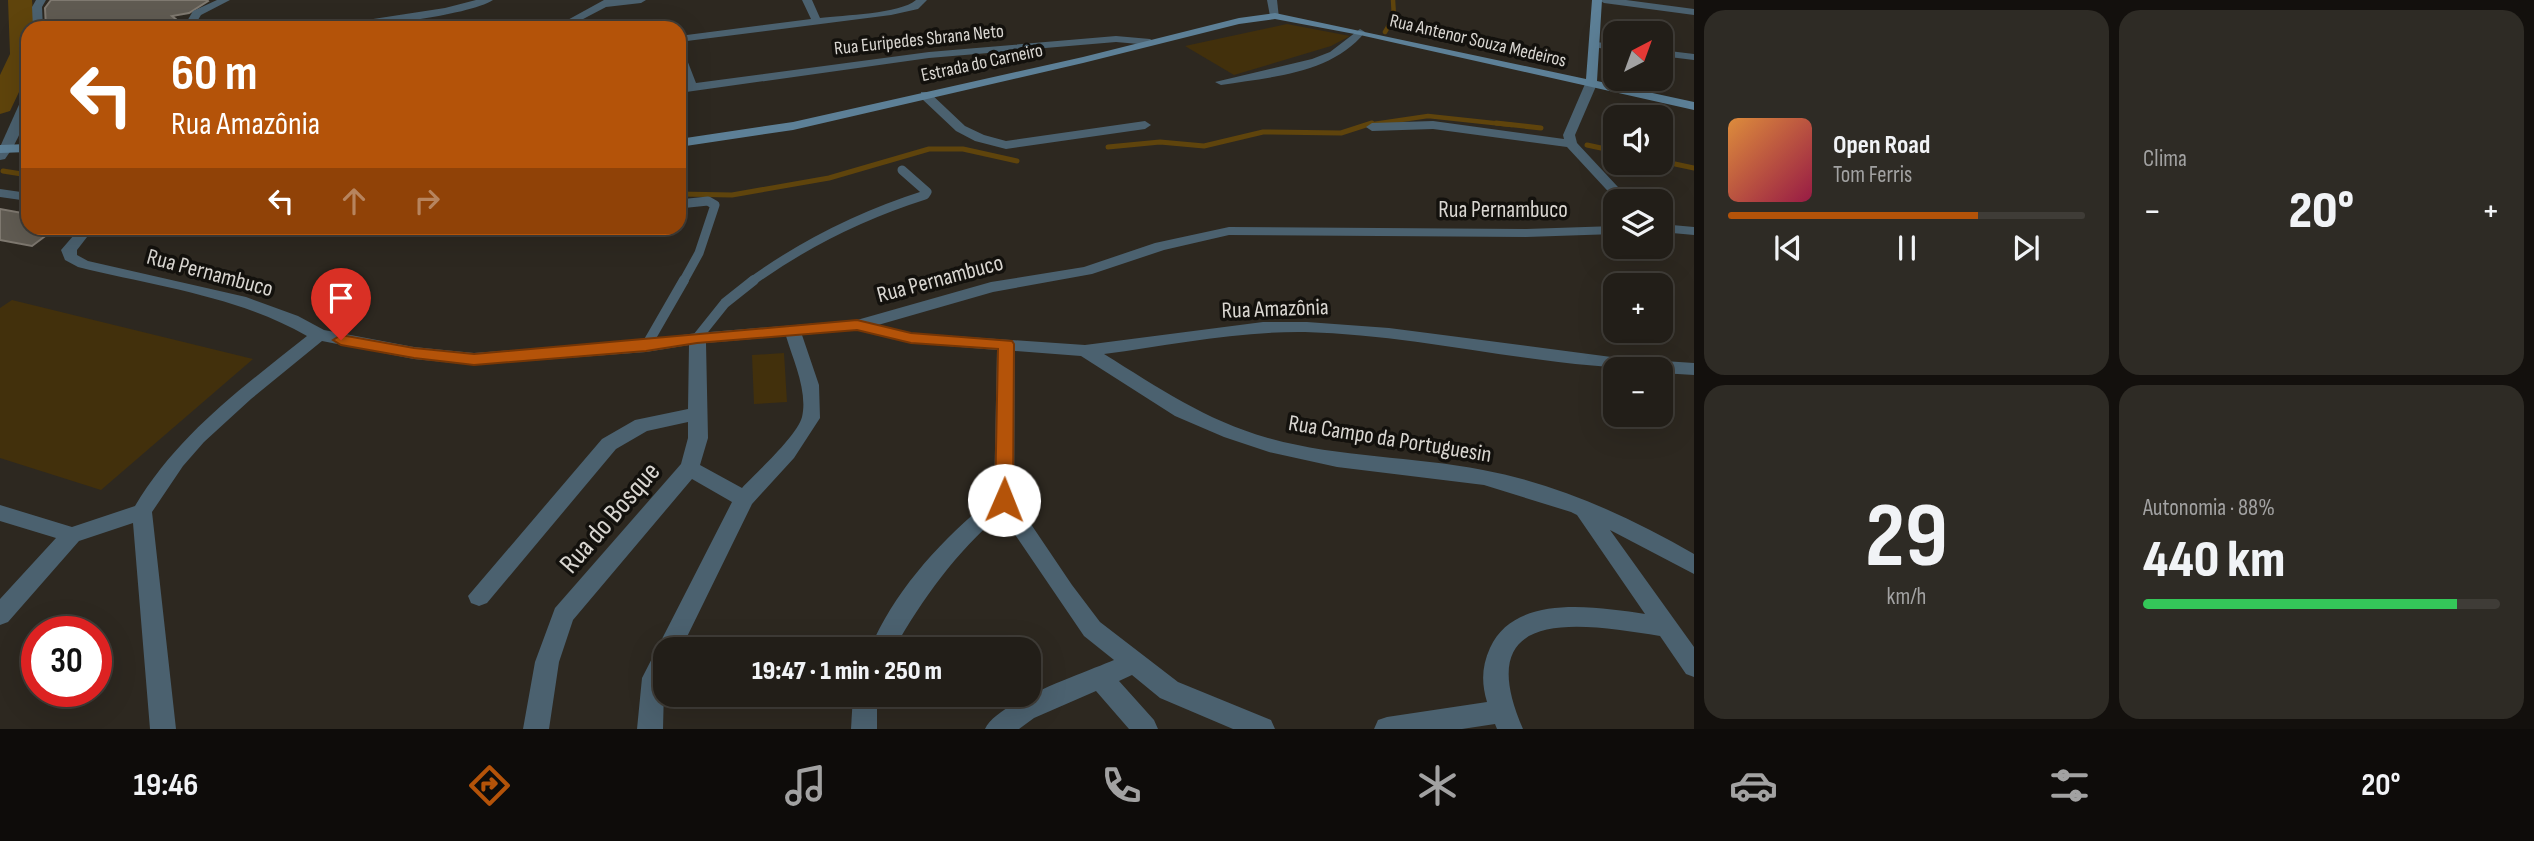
<!DOCTYPE html>
<html lang="pt">
<head>
<meta charset="utf-8">
<style>
  :root { --surface:#221e18; --page:#2e2b25; --text:#f1f3f6; --muted:#a2a2a2; --line:#3f3c37; --accent:#b45309 }
  body { margin:0; font-family:"Sofia Sans Condensed",sans-serif; background:var(--page); color:var(--text); height:100vh; display:flex; flex-direction:column; font-size:26px; white-space:nowrap }
  * { box-sizing:border-box; margin:0 }
  p { font-size:23px; color:var(--muted) }
  .icon { flex:none; width:38px; height:38px; fill:none; stroke:currentColor; stroke-width:2; stroke-linecap:round; stroke-linejoin:round }
  .map { position:relative; flex:1; overflow:hidden }
  .panel { display:flex; flex-direction:column; gap:10px; padding:10px; background:#13100d; width:840px }
  .panel>* { flex:none }
  .guide { position:absolute; left:21px; top:21px; width:665px; height:214px; border-radius:21px; box-shadow:0 7px 28px #0002,0 0 0 2px var(--line); background:#b45309; color:#fff; overflow:hidden }
  .needle { width:46px; rotate:41deg }
  .controls { position:absolute; left:1603px; top:21px; display:grid; gap:14px }
  .controls a { display:grid; place-items:center; width:70px; height:70px; border-radius:14px; background:var(--surface); box-shadow:0 7px 28px #0002,0 0 0 2px var(--line); font-size:35px }
  .speed { position:absolute; left:21px; top:616px; display:flex; gap:14px; font-size:35px; font-weight:700; text-align:center }
  .speed>* { display:grid; place-content:center; width:91px; height:91px; border-radius:50%; background:var(--surface); box-shadow:0 7px 28px #0002,0 0 0 2px var(--line); line-height:1 }
  .speed .limit { border:10px solid #d22; background:#fff; color:#111 }
  .pin { position:absolute; display:grid; place-items:center; width:60px; height:60px; color:#fff; margin:-72px -30px; border-radius:50% 50% 50% 0; rotate:-45deg; box-shadow:0 0 7px #0007 }
  .pin .icon { rotate:45deg }
  .me { position:absolute; width:77px; margin:-38px; rotate:1deg; stroke-linejoin:round; filter:drop-shadow(0 0 5px #0008) }
  .turn { display:flex; align-items:center; gap:24px; height:147px; padding:0 35px; font-size:32px }
  .turn .icon { width:91px; height:91px; stroke-width:2.5 }
  .turn b { display:block; font-size:49px; line-height:60px }
  .lanes { display:flex; align-items:center; height:66px; padding:0 35px; background:#0003; justify-content:center; gap:35px; direction:ltr }
  .lanes .off { opacity:.35 }
  .big { font-size:52px; font-weight:800; line-height:1.1 }
  .panel .tile { flex:1; display:flex; flex-direction:column; justify-content:center; gap:10px; min-width:0; padding:0 24px; border-radius:21px; background:var(--page) }
  .panel .dial { align-items:center; gap:0 }
  .dial b { font-size:91px; line-height:1 }
  .song { display:flex; align-items:center; gap:21px }
  .cover { width:84px; height:84px; border-radius:10px; background:linear-gradient(135deg,hsl(30 70% 55%),hsl(340 70% 35%)) }
  .played { height:7px; border-radius:4px; background:linear-gradient(90deg,var(--accent) 70%,var(--line) 70%) }
  .keys { display:flex; justify-content:space-around; direction:ltr }
  .heat { display:flex; justify-content:space-between; align-items:center; font-size:38px; direction:ltr }
  .charge { height:10px; border-radius:5px; background:linear-gradient(90deg,#34c759 88%,var(--line) 0) }
  .panel .tiles { flex:1; display:grid; gap:10px; grid-template-columns:repeat(2,1fr) }
  .trip { position:absolute; left:653px; top:637px; width:388px; height:70px; border-radius:21px; background:var(--surface); box-shadow:0 7px 28px #0002,0 0 0 2px var(--line); font-weight:800; line-height:70px; text-align:center }
  .tabs { display:flex; height:112px; justify-content:space-around; align-items:center; background:#0e0c0a; color:var(--muted) }
  .tabs .icon { width:49px; height:49px }
  .tabs .selected { color:var(--accent) }
  .tabs b { font-size:32px; color:var(--text) }
  main { display:flex; flex:1; min-height:0 }
  .map>svg:first-child { display:block }
</style>
</head>
<body>
<main>
<div class="map">
<svg width="1694" height="729" viewBox="0 0 1694 729">
  <rect width="100%" height="100%" fill="#2d2820"/>
  <g fill="#42300c">
    <polygon points="1287,24 1350,36 1331,46 1234,75 1185,46"/>
    <polygon points="12,300 253,359 101,490 0,458 0,308"/>
    <polygon points="784,353 787,402 754,404 752,355"/>
  </g>
  <g fill="none" stroke-linecap="round" stroke-linejoin="round">
    <g stroke="#5f440c" stroke-width="4.5">
      <polyline points="1385,32 1394,17 1393,0"/>
      <polyline points="1367,125 1428,116 1512,125"/>
    </g>
    <g stroke="#5f440c" stroke-width="5">
      <polyline points="1496,123 1541,128"/>
      <polyline points="1587,145 1615,151"/>
      <polyline points="1108,147 1160,142 1204,146 1263,132 1341,133 1372,123"/>
      <polyline points="1661,161 1694,168"/>
      <polyline points="3,171 28,175"/>
      <polyline points="679,194 732,195 829,178 929,149 963,149 1017,161"/>
    </g>
    <polygon fill="#5f440c" fill-rule="evenodd" points="8,0 32,0 34,28 28,28 28,73 10,111 0,114 0,75 10,54"/>
  </g>
  <g fill="#605b52" stroke="#7f7970" stroke-width="2">
    <polygon points="51,0 207,0 208,1 189,13 172,16 187,28 46,28 45,8"/>
    <polygon points="0,209 28,214 28,228 56,228 32,246 0,240"/>
  </g>
  <g fill="none" stroke-linecap="round" stroke-linejoin="round">
    <g stroke="#4b616f" stroke-width="9">
      <polyline points="679,204 708,201 715,205 699,253 683,282"/>
      <path d="M751,282C805,243 862,215 925,195L927,192L902,170"/>
    </g>
    <g stroke="#4b616f" stroke-width="10">
      <polyline points="697,338 725,303 754,280"/>
      <polyline points="646,346 684,280"/>
    </g>
    <g fill="#4b616f" fill-rule="evenodd">
      <polygon points="36,0 46,0 42,7 43,28 33,28 32,7"/>
      <polygon points="217,0 230,0 201,15 196,23 201,28 190,28 186,23 193,11"/>
      <path d="M476,0H493C468,16 362,28 329,28L334,25L445,8Z"/>
      <polygon points="604,0 646,0 641,3 606,7 566,28 553,28"/>
      <path d="M802,0H812L820,18C843,15 900,14 916,0H927L918,9L891,15L679,42V36L811,19Z"/>
      <polygon points="1267,0 1277,0 1279,18 1270,16"/>
      <polygon points="1599,0 1626,0 1694,9 1694,15 1604,3"/>
      <path d="M1360,29L1365,32C1332,74 1270,77 1221,85L1215,82L1312,59L1330,52Z"/>
      <polygon points="1116,36 1150,39 1155,42 1150,45 1116,42 929,58 679,93 679,85 685,85 679,67 679,49 684,52 696,83 929,52"/>
      <polygon points="1595,42 1615,44 1615,50 1591,47 1590,45"/>
      <polygon points="1661,50 1694,54 1694,60 1661,56"/>
      <polygon points="1591,81 1597,84 1575,135 1577,143 1631,201 1617,201 1567,147 1433,129 1372,131 1366,127 1372,123 1433,121 1564,139 1563,135 1585,84"/>
      <polygon points="921,92 929,92 965,126 984,135 1006,141 1145,121 1151,125 1145,129 1006,149 975,141 956,131 921,98"/>
      <path d="M28,94C28,118 19,140 5,159L0,160V147L22,98Z"/>
      <polygon points="0,189 28,193 28,201 0,197"/>
      <polygon points="1661,224 1694,227 1694,235 1661,232"/>
      <path d="M1615,226V234L1526,237L1229,235L1164,250L1092,274L993,292L878,325L911,333L1085,345L1263,322H1307L1389,328L1619,358L1694,363V375L1661,373V369C1542,369 1425,335 1305,332C1238,331 1170,345 1104,354C1159,388 1205,420 1268,438C1339,458 1412,456 1483,470C1558,484 1628,516 1694,554V574L1610,530L1694,647V677L1686,674L1660,636C1579,623 1469,605 1523,729H1497L1495,724L1462,729H1374L1378,720L1387,717L1487,702C1481,682 1482,666 1490,648C1515,593 1596,607 1645,614L1577,515L1571,512L1484,485L1337,467L1269,452L1224,437L1175,416L1081,356L1015,351L1014,499L1072,585L1100,622L1178,682L1271,720L1275,729H1233L1160,698L1132,675L1119,681L1154,720L1158,729H1129L1096,691L1034,718L1019,729H985C997,702 1084,673 1114,660L1084,636L1001,514C956,552 923,598 894,649H870C895,589 944,537 994,497L997,350L911,343L857,330L802,335L819,385L820,418L794,458L752,504L681,649H665L663,729H637L642,678L732,502L692,479L573,620L559,662L549,729H523L535,662L555,608L681,464L688,438V422L647,431L616,449L487,603L479,606L471,603L468,596L602,439L635,420L688,409L689,345L646,352L474,365L414,359L322,341L251,399L204,442L183,466L152,512L176,729H150L133,523L79,541L8,622L0,625V599L56,538L0,521V505L72,527L135,506C178,434 243,387 307,336C238,296 154,286 78,267L65,260L61,250L80,228H94L77,250V255L88,261L246,297L298,316L324,330L414,347L474,353L646,340L697,333L857,320L991,282L1084,267L1155,243L1229,227L1526,229ZM786,336C793,360 808,391 802,417C797,436 756,473 742,488L700,465L708,438L706,343Z"/>
      <polygon points="853,695 877,695 877,729 851,729"/>
    </g>
    <g fill="#5d8097" fill-rule="evenodd">
      <polygon points="1592,0 1602,0 1597,81 1694,102 1694,110 1360,35 1275,19 1239,24 1083,63 793,130 679,147 679,139 793,122 1083,57 1239,18 1275,13 1586,79"/>
      <polygon points="28,144 28,152 0,153 0,145"/>
    </g>
  </g>
  <polygon fill="#b45309" stroke="#753606" stroke-width="2" points="857,320 911,333 1012,341 1014,344 1013,500 1011,505 1004,508 997,505 995,500 998,349 911,343 857,330 697,343 646,351 474,365 414,358 341,345 333,340 341,335 414,348 474,354"/>
  <g text-anchor="middle" dominant-baseline="central" stroke-width="7" stroke-linejoin="round" paint-order="stroke">
    <g font-size="19" fill="#d9d6d1" stroke="#13110d">
      <text transform="translate(919 40) rotate(-6)">Rua Euripedes Sbrana Neto</text>
      <text transform="translate(1478 41) rotate(13)">Rua Antenor Souza Medeiros</text>
      <text transform="translate(982 63) rotate(-12)">Estrada do Carneiro</text>
    </g>
    <g font-size="23" fill="#d9d6d1" stroke="#13110d">
      <text x="1503" y="210">Rua Pernambuco</text>
      <text transform="translate(210 273) rotate(15)">Rua Pernambuco</text>
      <text transform="translate(940 279) rotate(-15)">Rua Pernambuco</text>
      <text transform="translate(1275 309) rotate(-2)">Rua Amazônia</text>
      <text transform="translate(1390 439) rotate(9)">Rua Campo da Portuguesin</text>
    </g>
    <g font-size="28" fill="#d9d6d1" stroke="#13110d">
      <text transform="translate(610 518) rotate(-49)">Rua do Bosque</text>
    </g>
  </g>
</svg>
<div class="controls">
<a><svg class="needle" viewBox="-14 -14 28 28"><path d="M0-13l5 13h-10z" fill="#e53935"/><path d="M0 13l5-13h-10z" fill="#a2a2a2"/></svg></a>
<a><svg class="icon" aria-label="sound" viewBox="0 0 24 24"><path d="M4 9h4l5-4v14l-5-4H4zM17 9q2 3 0 6"/></svg></a>
<a><svg class="icon" aria-label="layers" viewBox="0 0 24 24"><path d="M12 4l9 5-9 5-9-5zM3 14l9 5 9-5"/></svg></a>
<a>+</a>
<a>−</a>
</div>
<div class="speed"><div class="limit">30</div></div>
<div class="pin" style="left:341px;top:340px;background:#d93025"><svg class="icon" aria-label="arrive" viewBox="0 0 24 24"><path d="M6 21V4h12l-3 4 3 4H6"/></svg></div>
<svg class="me" style="left:1004px;top:500px" viewBox="-20 -20 40 40"><circle r="19" fill="#fff"/><path d="M0-13L10 11 0 6-10 11z" fill="#b45309"/></svg>
<div class="trip">19:47 · 1 min · 250 m</div>
<div class="guide">
<div class="turn"><svg class="icon" aria-label="left" viewBox="0 0 24 24"><path d="M17 20v-9H6M10 6l-5 5 5 5"/></svg><div><b>60 m</b>Rua Amazônia</div></div>
<div class="lanes"><svg class="icon" aria-label="left" viewBox="0 0 24 24"><path d="M17 20v-9H6M10 6l-5 5 5 5"/></svg><svg class="icon off" aria-label="ahead" viewBox="0 0 24 24"><path d="M12 20V5M6 11l6-6 6 6"/></svg><svg class="icon off" aria-label="right" viewBox="0 0 24 24"><path d="M7 20v-9h11M14 6l5 5-5 5"/></svg></div>
</div>
</div>
<section class="panel">
<div class="tiles">
<div class="tile">
<div class="song"><i class="cover"></i><div><b>Open Road</b><p>Tom Ferris</p></div></div>
<div class="played"></div>
<div class="keys"><svg class="icon" aria-label="previous" viewBox="0 0 24 24"><path d="M18 5L8 12l10 7zM5 5v14"/></svg><svg class="icon" aria-label="pause" viewBox="0 0 24 24"><path d="M8 5v14M16 5v14"/></svg><svg class="icon" aria-label="next" viewBox="0 0 24 24"><path d="M6 5l10 7-10 7zM19 5v14"/></svg></div>
</div>
<div class="tile"><p>Clima</p>
<div class="heat"><a>−</a><b class="big">20°</b><a>+</a></div>
</div>
<div class="tile dial"><b>29</b><p>km/h</p></div>
<div class="tile"><p>Autonomia · 88%</p><b class="big">440 km</b><div class="charge"></div></div>
</div>
</section>
</main>
<nav class="tabs">
<b>19:46</b>
<svg class="icon selected" aria-label="directions" viewBox="0 0 24 24"><path d="M12 3l9 9-9 9-9-9zM9 14v-3h6M13 9l2 2-2 2"/></svg>
<svg class="icon" aria-label="music" viewBox="0 0 24 24"><path d="M9 18V5l10-2v13"/><circle cx="6" cy="18" r="3"/><circle cx="16" cy="16" r="3"/></svg>
<svg class="icon" aria-label="phone" viewBox="0 0 24 24"><path d="M5 4h4l2 5-3 2q2 4 5 5l2-3 5 2v4C11 20 4 13 5 4z"/></svg>
<svg class="icon" aria-label="climate" viewBox="0 0 24 24"><path d="M12 3v18M4 7l16 10M4 17L20 7"/></svg>
<svg class="icon" aria-label="car" viewBox="0 0 24 24"><path d="M5 17H2v-5l4-1 3-4h7l3 4 3 1v5h-3M9 17h6M6 11h13"/><circle cx="7" cy="17" r="2"/><circle cx="17" cy="17" r="2"/></svg>
<svg class="icon" aria-label="filters" viewBox="0 0 24 24"><path d="M4 7h16M4 17h16"/><circle cx="9" cy="7" r="2"/><circle cx="15" cy="17" r="2"/></svg>
<b>20°</b>
</nav>
</body>
</html>
